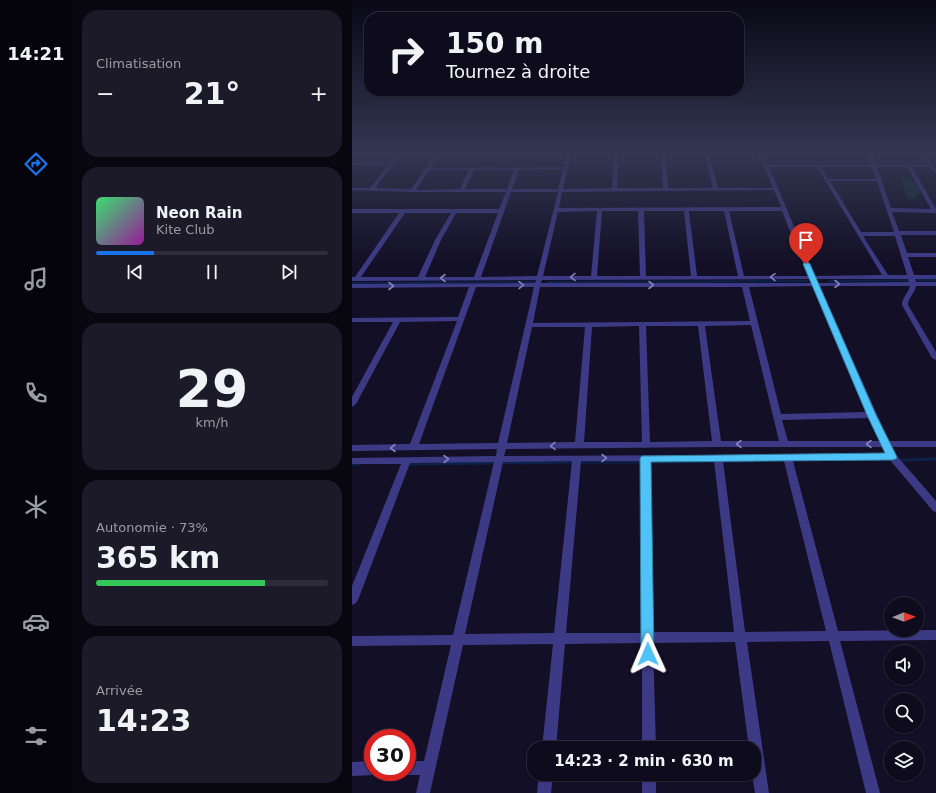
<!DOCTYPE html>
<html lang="fr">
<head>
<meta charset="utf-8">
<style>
  :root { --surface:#0e0b1c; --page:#1c1929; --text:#f1f3f6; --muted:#9b9ba3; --line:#2e2b3b; --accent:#1a73e8 }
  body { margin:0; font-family:"DejaVu Sans",sans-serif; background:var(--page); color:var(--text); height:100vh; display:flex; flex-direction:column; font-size:15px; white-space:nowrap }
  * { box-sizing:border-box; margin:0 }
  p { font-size:13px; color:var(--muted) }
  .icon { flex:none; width:22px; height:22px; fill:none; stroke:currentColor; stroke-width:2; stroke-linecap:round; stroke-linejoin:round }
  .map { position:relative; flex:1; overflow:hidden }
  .side { display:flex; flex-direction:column; gap:10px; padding:10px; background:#08060f; width:280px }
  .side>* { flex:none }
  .hud { position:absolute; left:12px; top:12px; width:380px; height:84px; border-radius:16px; box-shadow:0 1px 3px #0004,0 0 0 1px var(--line); background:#0e0b1c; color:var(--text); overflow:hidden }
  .needle { width:26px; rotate:89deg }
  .controls { position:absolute; left:532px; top:597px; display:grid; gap:8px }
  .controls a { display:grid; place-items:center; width:40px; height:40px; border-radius:50%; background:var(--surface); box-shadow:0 1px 3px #0004,0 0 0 1px var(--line); font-size:20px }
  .speed { position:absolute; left:12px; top:729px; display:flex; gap:8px; font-size:20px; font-weight:700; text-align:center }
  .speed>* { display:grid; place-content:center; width:52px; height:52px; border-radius:50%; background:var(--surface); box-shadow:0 1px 3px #0004,0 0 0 1px var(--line); line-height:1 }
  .speed .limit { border:6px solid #d22; background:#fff; color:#111 }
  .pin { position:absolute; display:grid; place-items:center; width:34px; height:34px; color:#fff; margin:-41px -17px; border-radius:50% 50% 50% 0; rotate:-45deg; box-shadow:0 0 4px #0007 }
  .pin .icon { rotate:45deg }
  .me { position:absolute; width:44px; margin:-22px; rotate:359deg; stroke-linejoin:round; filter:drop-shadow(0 0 3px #0008) }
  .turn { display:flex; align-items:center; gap:14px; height:84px; padding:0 16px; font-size:18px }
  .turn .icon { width:52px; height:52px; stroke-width:2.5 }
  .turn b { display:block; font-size:28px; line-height:34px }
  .big { font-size:30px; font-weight:600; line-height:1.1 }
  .side .widget { flex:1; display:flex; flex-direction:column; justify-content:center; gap:6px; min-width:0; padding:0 14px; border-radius:16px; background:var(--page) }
  .side .dial { align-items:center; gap:0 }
  .dial b { font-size:52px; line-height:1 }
  .song { display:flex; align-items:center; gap:12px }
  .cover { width:48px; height:48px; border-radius:6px; background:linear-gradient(135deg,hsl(140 70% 55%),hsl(300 70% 35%)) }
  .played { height:4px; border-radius:2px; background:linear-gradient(90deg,var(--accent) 25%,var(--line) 25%) }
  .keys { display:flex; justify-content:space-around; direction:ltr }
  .heat { display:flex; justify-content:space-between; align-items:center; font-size:22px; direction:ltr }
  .charge { height:6px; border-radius:3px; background:linear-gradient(90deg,#34c759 73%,var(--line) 0) }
  .trip { position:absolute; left:175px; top:741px; width:234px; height:40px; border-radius:16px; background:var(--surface); box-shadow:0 1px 3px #0004,0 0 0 1px var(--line); font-weight:600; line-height:40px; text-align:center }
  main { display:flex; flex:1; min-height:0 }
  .tabs { display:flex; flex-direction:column; width:72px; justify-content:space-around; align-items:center; background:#06040b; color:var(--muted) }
  .tabs .icon { width:28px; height:28px }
  .tabs .on { color:var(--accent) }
  .tabs b { font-size:18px; color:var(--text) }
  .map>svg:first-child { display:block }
</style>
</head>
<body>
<main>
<nav class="tabs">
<b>14:21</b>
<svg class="icon on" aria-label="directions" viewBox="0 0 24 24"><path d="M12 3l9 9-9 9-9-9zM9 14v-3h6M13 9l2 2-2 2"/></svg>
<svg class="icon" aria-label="music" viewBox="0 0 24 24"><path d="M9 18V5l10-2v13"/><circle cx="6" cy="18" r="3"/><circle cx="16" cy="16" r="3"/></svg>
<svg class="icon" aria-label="phone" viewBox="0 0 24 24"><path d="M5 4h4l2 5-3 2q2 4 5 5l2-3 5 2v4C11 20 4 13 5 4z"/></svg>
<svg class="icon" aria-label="climate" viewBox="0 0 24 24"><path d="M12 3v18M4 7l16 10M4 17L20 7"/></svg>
<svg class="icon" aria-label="car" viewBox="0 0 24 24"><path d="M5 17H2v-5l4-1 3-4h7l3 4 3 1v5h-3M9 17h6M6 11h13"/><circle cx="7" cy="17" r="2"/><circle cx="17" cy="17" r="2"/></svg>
<svg class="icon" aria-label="filters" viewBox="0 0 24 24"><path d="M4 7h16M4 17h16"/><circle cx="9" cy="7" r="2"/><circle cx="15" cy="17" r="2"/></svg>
</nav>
<section class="side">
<div class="widget"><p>Climatisation</p>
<div class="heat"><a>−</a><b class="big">21°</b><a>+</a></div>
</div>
<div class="widget">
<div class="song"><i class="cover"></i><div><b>Neon Rain</b><p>Kite Club</p></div></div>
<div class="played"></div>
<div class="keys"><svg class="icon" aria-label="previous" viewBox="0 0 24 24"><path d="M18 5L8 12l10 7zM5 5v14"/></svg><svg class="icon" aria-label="pause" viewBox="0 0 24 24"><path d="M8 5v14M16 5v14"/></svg><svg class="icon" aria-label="next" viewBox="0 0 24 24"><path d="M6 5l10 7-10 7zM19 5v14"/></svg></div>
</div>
<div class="widget dial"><b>29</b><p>km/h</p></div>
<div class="widget"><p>Autonomie · 73%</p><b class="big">365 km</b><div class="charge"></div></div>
<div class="widget"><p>Arrivée</p><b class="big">14:23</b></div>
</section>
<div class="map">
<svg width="584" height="793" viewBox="0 0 584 793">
  <rect width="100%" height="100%" fill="#130f26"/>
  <path fill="#12302f" d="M548,178C558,178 567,182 568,194L564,195L565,199H556Z"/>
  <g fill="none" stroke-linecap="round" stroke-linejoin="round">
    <polyline stroke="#0c2248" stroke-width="1.5" points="0,153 159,152"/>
    <g stroke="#0c2248" stroke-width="2">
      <polyline points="477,281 584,280"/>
      <polyline points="196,282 456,281"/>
      <polyline points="0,283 182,282"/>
    </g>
    <g stroke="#0c2248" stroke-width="3">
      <polyline points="550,460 584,459"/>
      <polyline points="226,462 291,462"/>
      <polyline points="296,462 401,461"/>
      <polyline points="148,463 221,462"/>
      <polyline points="0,464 7,464"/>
      <polyline points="54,464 143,463"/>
    </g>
    <g fill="#3d3a85" fill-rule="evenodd">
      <path d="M581,152L573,153L584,170V174L578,167H560L584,209V213L540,212L547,231H584V235H549L555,253H584V257H556L562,275H584V279H563L564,282H584V286H564C563,293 556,298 556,305L584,352V360L580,358L550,305C550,298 556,293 558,286H467L537,441H584V447H540L544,455L584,501V512L581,511L538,460L441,461L486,631L584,630V640L488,641L528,793H514L477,641L395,642L417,793H403L400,774H402V748H397L383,642L301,643L304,748H290V643L213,644L204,748H190L201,644L111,645L78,793H64L68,775H55L50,772H55V761H72L99,645L0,646V636L101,635L142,462L58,463L6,600L4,603L0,605V586L49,464H0V458L144,456L145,449L0,451V445L58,444L105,321L48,322L4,404L0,407V397L41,322H0V318L106,317L117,287L0,288V284L183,283L184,280L0,281V277H3L47,213H0V209H147L154,192H60L0,190V188H18L37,164L0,165V163L39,162L44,155H0V153ZM569,153L576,165H524L520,154ZM262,154L260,188L211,189L219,155ZM266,154H309L311,188H265ZM313,154H353L361,188H316ZM357,154H402L411,163L421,188H366ZM407,154H515L519,165H416ZM48,155H83L59,189L23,188ZM88,155H215L212,167L79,168ZM417,167H465L530,275L463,276ZM469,167H520L524,179H476ZM525,167H555L579,209L539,208ZM211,169L206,189H160L167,170ZM77,170H117L108,189L64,190ZM122,170H162L155,189H113ZM478,181H525L542,232H509ZM422,190L429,207L207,208L210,192ZM159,192H206L185,276L129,277ZM245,211L239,276H191L206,212ZM250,211H286L288,276H245ZM292,211H332L339,276H294ZM337,211H372L386,276H345ZM377,211H430L456,276H392ZM53,213H99L83,240L66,277H9ZM104,213H146L122,277H73L89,240ZM511,236H543L555,275H536ZM458,279L459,283H189L190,280ZM464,279H556L557,282L466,283ZM461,286L515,412L429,414L397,287ZM124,287H182L146,443L67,444ZM188,287H390L398,321L181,323ZM399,325L427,441H369L353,326ZM287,326L290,442H232L240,327ZM294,326H346L360,441L298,442ZM180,327H233L223,442L155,443ZM517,418L528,441H436L430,420ZM365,447H531L534,454L152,456L154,449ZM220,461L202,633L113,634L151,462ZM229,461H289L290,633H214ZM298,461H362L382,632H301ZM371,461H432L474,631L393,632Z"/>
      <polygon points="21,761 21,772 26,773 21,775 0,776 0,762"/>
      <polygon points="187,774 201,774 199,793 185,793"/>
      <rect x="290" y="774" width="14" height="19"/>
    </g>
  </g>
  <defs><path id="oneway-chevron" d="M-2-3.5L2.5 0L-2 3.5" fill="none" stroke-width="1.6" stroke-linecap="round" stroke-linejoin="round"/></defs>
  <g stroke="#837fbc">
    <use href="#oneway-chevron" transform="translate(221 277) rotate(179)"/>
    <use href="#oneway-chevron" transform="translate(421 277) rotate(-179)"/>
    <use href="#oneway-chevron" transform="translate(91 278) rotate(180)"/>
    <use href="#oneway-chevron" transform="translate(485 284)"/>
    <use href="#oneway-chevron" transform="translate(169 285) rotate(-1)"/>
    <use href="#oneway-chevron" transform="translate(299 285)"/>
    <use href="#oneway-chevron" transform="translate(39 286)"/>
    <use href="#oneway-chevron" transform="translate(387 444) rotate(180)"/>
    <use href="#oneway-chevron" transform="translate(517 444) rotate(-180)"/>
    <use href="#oneway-chevron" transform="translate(201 446) rotate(179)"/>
    <use href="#oneway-chevron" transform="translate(41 448) rotate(180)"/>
    <use href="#oneway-chevron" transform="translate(252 458)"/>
    <use href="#oneway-chevron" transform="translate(94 459)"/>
  </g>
  <linearGradient id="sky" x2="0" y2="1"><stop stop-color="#0a0815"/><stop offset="0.58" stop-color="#333752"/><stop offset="1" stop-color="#333752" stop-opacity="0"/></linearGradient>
  <rect width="584" height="263" fill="url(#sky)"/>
  <polygon fill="#4fc3f7" stroke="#337fa1" points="454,261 458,264 524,415 545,457 544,459 540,460 299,462 302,654 300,658 296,660 291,658 289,654 288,458 290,456 533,453 515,415 451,264"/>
</svg>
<div class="controls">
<a><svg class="needle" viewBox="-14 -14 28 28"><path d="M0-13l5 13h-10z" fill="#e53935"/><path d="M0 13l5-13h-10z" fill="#9b9ba3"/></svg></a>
<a><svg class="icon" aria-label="sound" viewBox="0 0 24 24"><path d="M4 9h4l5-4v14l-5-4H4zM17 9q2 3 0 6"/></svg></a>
<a><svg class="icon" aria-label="search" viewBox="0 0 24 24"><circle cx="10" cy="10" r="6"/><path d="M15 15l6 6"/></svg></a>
<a><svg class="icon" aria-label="layers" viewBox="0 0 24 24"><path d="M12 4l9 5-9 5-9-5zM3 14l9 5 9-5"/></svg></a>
</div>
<div class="speed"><div class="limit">30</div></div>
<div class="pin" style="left:454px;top:264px;background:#d93025"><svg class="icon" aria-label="arrive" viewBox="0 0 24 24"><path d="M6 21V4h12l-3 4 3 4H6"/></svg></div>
<svg class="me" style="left:296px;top:654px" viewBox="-20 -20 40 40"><path d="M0-17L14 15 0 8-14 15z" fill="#4fc3f7" stroke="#fff" stroke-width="4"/></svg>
<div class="trip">14:23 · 2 min · 630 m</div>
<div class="hud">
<div class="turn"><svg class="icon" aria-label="right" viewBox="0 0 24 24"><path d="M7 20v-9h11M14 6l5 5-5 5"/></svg><div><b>150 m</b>Tournez à droite</div></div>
</div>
</div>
</main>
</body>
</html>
